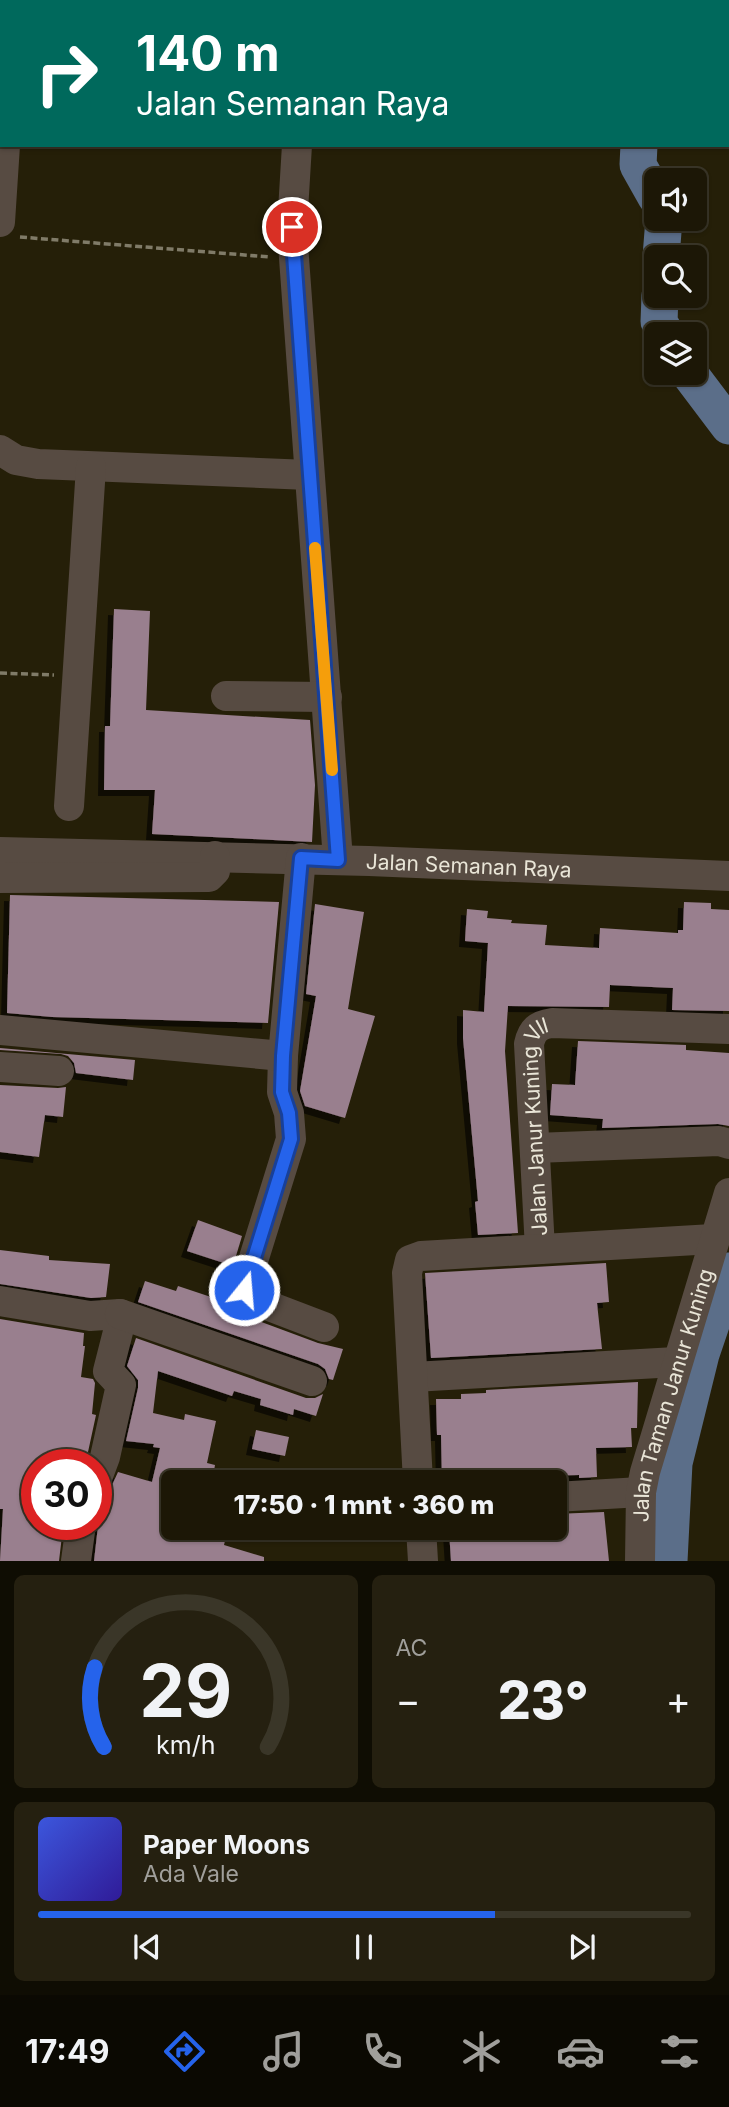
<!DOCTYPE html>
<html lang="id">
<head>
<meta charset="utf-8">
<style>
  :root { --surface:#1c1706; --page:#252010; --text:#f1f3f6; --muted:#a09f9b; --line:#3a3628; --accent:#2563eb }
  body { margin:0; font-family:Inter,sans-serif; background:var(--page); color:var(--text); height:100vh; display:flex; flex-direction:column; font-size:26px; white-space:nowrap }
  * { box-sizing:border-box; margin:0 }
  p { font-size:23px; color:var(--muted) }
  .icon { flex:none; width:38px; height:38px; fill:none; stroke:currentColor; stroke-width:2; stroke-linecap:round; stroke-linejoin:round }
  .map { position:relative; height:1561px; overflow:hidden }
  .details { display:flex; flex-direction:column; gap:14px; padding:14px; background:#0f0d03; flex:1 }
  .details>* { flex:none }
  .banner { position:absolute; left:0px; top:0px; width:730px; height:147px; box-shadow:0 2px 5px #0004,0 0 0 2px var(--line); background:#00695c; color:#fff; overflow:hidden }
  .tools { position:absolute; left:644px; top:168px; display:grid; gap:14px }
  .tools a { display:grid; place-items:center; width:63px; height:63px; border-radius:10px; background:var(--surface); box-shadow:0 2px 5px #0004,0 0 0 2px var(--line); font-size:35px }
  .speed { position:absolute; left:21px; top:1449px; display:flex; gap:14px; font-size:35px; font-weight:700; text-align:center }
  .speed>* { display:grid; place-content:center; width:91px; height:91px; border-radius:50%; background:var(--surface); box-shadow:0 2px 5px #0004,0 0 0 2px var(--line); line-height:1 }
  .speed .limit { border:10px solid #d22; background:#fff; color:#111 }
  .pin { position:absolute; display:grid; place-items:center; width:60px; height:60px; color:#fff; margin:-30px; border:4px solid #fff; border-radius:50%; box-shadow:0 2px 7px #0007 }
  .me { position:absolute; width:77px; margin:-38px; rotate:17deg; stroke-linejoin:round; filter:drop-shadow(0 0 5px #0008) }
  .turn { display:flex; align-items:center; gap:24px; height:147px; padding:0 21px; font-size:32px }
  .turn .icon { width:91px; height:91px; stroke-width:2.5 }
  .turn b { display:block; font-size:49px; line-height:60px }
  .big { font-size:52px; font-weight:800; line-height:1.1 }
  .details .tile { flex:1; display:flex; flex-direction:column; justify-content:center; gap:10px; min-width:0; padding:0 24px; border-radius:10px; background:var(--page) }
  .details .dial { align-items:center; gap:0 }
  .dial svg { height:182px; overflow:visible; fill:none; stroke:var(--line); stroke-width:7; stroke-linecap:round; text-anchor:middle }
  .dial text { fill:var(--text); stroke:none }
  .song { display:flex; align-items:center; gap:21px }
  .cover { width:84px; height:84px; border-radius:10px; background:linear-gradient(135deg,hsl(230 70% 55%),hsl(250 70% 35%)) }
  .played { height:7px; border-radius:4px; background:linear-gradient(90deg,var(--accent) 70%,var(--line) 70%) }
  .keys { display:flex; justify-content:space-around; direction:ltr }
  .heat { display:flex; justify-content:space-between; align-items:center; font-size:38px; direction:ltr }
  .details .tiles { flex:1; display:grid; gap:14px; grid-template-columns:1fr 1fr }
  .tile:last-child { grid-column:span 2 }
  .trip { position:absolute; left:161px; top:1470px; width:406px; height:70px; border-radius:10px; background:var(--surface); box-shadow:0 2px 5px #0004,0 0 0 2px var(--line); font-weight:800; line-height:70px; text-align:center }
  .menu { display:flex; height:112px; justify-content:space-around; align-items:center; background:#0b0902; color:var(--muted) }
  .menu .icon { width:49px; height:49px }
  .menu .current { color:var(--accent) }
  .menu b { font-size:32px; color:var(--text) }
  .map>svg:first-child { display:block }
</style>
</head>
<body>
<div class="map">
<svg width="729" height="1561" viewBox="0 0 729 1561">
  <defs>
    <filter id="shadow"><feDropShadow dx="-6" dy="6" stdDeviation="0" flood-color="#0009"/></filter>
  </defs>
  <rect width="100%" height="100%" fill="#251f08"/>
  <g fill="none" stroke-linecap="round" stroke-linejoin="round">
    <g stroke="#5b6e89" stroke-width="37">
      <polyline points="678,0 679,2"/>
      <polyline points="639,145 638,165 656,197"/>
      <polyline points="661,257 664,219"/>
      <polyline points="660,296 659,322 666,334"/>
      <polyline points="689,373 729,426"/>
      <polyline points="669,1561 674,1463 701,1354 729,1271"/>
    </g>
  </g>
  <g fill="#997f8e" filter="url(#shadow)">
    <polygon points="114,609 150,611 146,710 310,720 315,785 312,842 152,834 155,790 104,790 105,726 110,726"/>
    <polygon points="10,895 279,902 268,1023 52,1017 7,1013"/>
    <polygon points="684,902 711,903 711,909 729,910 729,1011 672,1010 673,988 610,985 609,1007 508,1006 505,1051 518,1233 478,1235 475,1202 478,1201 463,1038 463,1010 484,1012 488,943 465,941 467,909 488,911 487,918 512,920 511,923 547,925 545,945 599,948 600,928 678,933 678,930 683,930"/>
    <polygon points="315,904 364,912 348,1009 375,1016 345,1118 305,1106 300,1091 316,996 306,994"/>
    <polygon points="578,1041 686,1045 686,1050 729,1053 729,1126 718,1124 602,1128 603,1119 550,1115 552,1084 575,1085"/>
    <polygon points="0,1048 135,1060 133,1080 76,1073 74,1063 68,1056 61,1054 0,1050"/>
    <polygon points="0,1085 58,1088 66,1087 63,1117 45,1115 39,1157 0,1152"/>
    <polygon points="198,1220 242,1236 233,1266 187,1251"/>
    <polygon points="0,1250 49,1256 49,1260 110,1264 106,1297 91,1298 0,1284"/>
    <polygon points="606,1263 609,1302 597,1303 602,1349 431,1358 425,1273"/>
    <polygon points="145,1281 176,1291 178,1286 232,1304 241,1314 253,1319 318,1343 343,1349 333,1380 329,1379 325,1369 318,1364 138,1302"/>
    <polygon points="0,1319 84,1333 83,1346 85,1346 81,1377 93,1379 95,1383 92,1414 96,1415 88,1452 83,1465 37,1465 37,1524 63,1527 59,1561 0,1561 3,1509 0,1509"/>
    <polygon points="136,1338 306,1398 315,1398 323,1394 316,1416 294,1409 293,1415 260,1405 261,1399 234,1391 232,1396 158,1371 153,1413 184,1420 185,1414 216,1421 207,1463 215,1465 212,1482 173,1482 173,1528 228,1528 224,1545 264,1557 264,1561 94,1561 98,1526 96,1498 108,1494 118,1472 152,1482 160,1448 153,1447 154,1444 126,1441 138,1388 138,1380 127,1366"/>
    <polygon points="638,1382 637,1428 631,1428 632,1447 596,1448 597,1477 579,1478 579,1475 536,1476 536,1478 507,1479 507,1482 442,1482 441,1435 437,1435 436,1399 461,1399 461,1394 486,1393 486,1390"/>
    <polygon points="256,1430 289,1437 285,1456 252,1449"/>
    <polygon points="604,1512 609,1561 451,1561 449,1530 473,1528 555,1528 555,1514"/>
  </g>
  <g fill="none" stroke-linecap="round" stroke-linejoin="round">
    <g stroke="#807b68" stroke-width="3.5" stroke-dasharray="7 3.5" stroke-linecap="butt">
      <polyline points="20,237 270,257"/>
      <polyline points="0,673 54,675"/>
    </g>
    <g stroke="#574b42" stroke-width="30">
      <polyline points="297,145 292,227 294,258 338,860"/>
      <polyline points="0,222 5,145"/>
      <polyline points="0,450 16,460 38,464 309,475"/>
      <polyline points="226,696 327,697"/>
      <polyline points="69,806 91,467"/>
      <path id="s1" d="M0,852L369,861L729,876"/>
      <polyline points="301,858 283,1056 282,1092 289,1113 291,1139 244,1290 248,1298 324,1327"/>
      <polyline points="0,878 209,877 215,871 215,856"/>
      <polyline points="0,1030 283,1056"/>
      <polyline points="0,1067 59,1071"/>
      <polyline points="535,1148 719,1141 729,1144"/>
      <path id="s2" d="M540,1249L529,1044C532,1030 538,1025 552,1023L729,1029"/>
      <polyline points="0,1301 90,1316 120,1314 120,1324 108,1371 121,1385 105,1457 96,1481"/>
      <polyline points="120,1314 312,1381"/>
      <polyline points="413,1377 676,1362"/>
      <polyline points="418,1482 407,1273 410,1260 421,1256 713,1239"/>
      <polyline points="555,1497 641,1492"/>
      <polyline points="421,1528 423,1561"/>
      <polyline points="76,1561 81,1524"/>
      <path id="s3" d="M640,1561L641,1492L645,1472L729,1193"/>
    </g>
  </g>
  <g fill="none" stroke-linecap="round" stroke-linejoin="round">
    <g stroke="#184099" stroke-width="18">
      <polyline id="route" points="244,1290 291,1139 289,1113 282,1092 283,1056 301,858 338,860 292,227"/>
    </g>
    <use href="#route" stroke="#2563eb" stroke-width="12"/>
    <polyline stroke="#f59e0b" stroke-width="12" points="315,548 332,770"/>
  </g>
  <g text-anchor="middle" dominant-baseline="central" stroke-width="7" stroke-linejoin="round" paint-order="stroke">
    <g font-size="21" fill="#e9e5d7" stroke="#251f08">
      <text stroke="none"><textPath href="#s1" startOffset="469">Jalan Semanan Raya</textPath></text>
      <text stroke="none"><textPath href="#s2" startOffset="124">Jalan Janur Kuning VII</textPath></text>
      <text stroke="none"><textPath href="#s3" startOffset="170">Jalan Taman Janur Kuning</textPath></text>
    </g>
  </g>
</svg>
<div class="tools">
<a><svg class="icon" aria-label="sound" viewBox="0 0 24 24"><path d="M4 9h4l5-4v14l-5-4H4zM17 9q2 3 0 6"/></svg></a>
<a><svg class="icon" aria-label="search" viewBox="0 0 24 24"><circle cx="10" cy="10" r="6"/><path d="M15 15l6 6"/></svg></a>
<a><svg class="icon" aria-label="layers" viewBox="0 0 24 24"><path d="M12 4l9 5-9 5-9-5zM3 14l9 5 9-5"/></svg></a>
</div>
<div class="speed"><div class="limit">30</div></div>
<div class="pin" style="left:292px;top:227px;background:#d93025"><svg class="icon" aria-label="arrive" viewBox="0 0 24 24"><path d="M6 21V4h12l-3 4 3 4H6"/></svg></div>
<svg class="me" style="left:244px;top:1290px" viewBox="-20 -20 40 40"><circle r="17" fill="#2563eb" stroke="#fff" stroke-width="3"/><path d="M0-11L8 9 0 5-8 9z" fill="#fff"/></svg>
<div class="trip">17:50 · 1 mnt · 360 m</div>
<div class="banner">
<div class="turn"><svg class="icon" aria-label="right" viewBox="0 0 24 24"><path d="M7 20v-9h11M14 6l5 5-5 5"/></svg><div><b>140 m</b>Jalan Semanan Raya</div></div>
</div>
</div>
<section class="details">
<div class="tiles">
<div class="tile dial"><svg viewBox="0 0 100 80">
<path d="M14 69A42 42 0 1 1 86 69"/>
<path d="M14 69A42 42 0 0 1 10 34" stroke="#2563eb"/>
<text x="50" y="56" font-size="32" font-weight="700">29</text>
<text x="50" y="72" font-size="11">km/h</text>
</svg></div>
<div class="tile"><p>AC</p>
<div class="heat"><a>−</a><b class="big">23°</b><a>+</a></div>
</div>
<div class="tile">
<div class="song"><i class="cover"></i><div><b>Paper Moons</b><p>Ada Vale</p></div></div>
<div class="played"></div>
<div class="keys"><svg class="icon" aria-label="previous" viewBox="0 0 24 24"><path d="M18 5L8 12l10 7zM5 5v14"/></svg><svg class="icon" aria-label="pause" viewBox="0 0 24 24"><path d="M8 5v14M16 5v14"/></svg><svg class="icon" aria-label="next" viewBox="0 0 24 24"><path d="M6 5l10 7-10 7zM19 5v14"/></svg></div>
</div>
</div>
</section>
<nav class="menu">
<b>17:49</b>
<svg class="icon current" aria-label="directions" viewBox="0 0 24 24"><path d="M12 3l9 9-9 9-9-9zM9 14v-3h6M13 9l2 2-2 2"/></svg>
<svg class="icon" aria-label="music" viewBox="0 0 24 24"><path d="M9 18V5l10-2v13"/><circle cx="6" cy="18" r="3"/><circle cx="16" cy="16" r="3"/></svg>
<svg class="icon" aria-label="phone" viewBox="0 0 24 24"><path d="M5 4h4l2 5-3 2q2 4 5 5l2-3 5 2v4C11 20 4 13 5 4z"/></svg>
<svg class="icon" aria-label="climate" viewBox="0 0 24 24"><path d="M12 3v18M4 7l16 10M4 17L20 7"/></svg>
<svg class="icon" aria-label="car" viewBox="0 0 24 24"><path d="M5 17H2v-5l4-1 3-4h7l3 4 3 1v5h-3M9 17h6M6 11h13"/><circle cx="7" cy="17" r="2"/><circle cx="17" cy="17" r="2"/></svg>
<svg class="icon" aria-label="filters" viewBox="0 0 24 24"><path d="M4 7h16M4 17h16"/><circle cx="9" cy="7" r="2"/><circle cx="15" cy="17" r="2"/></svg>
</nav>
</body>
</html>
